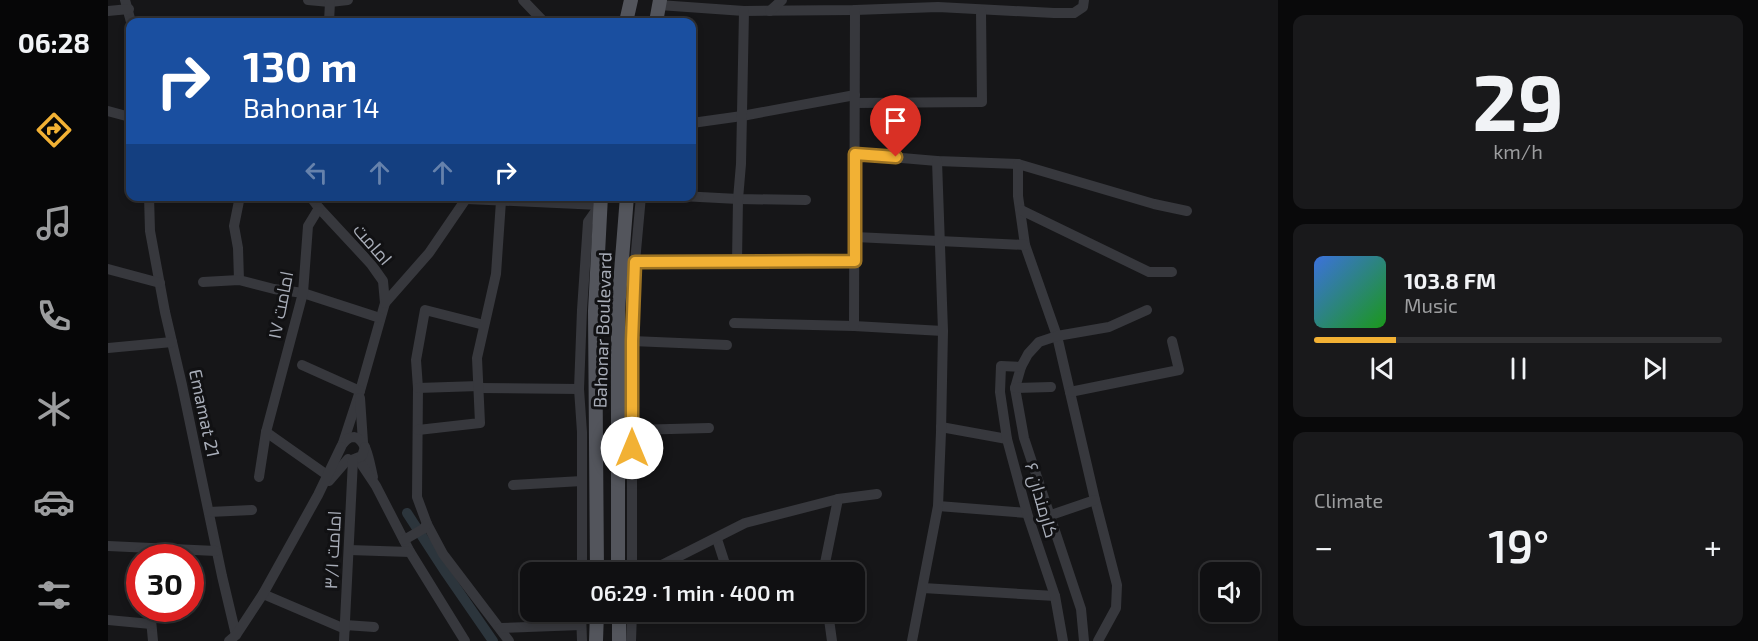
<!DOCTYPE html>
<html lang="en">
<head>
<meta charset="utf-8">
<style>
  :root { --surface:#101012; --page:#19191b; --text:#f1f3f6; --muted:#9c9d9f; --line:#303032; --accent:#f2b134 }
  body { margin:0; font-family:"Exo 2",Cairo,sans-serif; background:var(--page); color:var(--text); height:100vh; display:flex; flex-direction:column; font-size:22px; white-space:nowrap }
  * { box-sizing:border-box; margin:0 }
  p { font-size:20px; color:var(--muted) }
  .icon { flex:none; width:33px; height:33px; fill:none; stroke:currentColor; stroke-width:2; stroke-linecap:round; stroke-linejoin:round }
  .map { position:relative; flex:1; overflow:hidden }
  .side { display:flex; flex-direction:column; gap:15px; padding:15px; background:#09090a; width:480px }
  .side>* { flex:none }
  .banner { position:absolute; left:18px; top:18px; width:570px; height:183px; border-radius:12px; box-shadow:0 3px 9px #0003,0 0 0 2px var(--line); background:#1a4fa0; color:#fff; overflow:hidden }
  .buttons { position:absolute; left:1092px; top:562px; display:grid; gap:12px }
  .buttons a { display:grid; place-items:center; width:60px; height:60px; border-radius:12px; background:var(--surface); box-shadow:0 3px 9px #0003,0 0 0 2px var(--line); font-size:30px }
  .speed { position:absolute; left:18px; top:544px; display:flex; gap:12px; font-size:30px; font-weight:700; text-align:center }
  .speed>* { display:grid; place-content:center; width:78px; height:78px; border-radius:50%; background:var(--surface); box-shadow:0 3px 9px #0003,0 0 0 2px var(--line); line-height:1 }
  .speed .limit { border:9px solid #d22; background:#fff; color:#111 }
  .pin { position:absolute; display:grid; place-items:center; width:51px; height:51px; color:#fff; margin:-62px -26px; border-radius:50% 50% 50% 0; rotate:-45deg; box-shadow:0 0 6px #0007 }
  .pin .icon { rotate:45deg }
  .me { position:absolute; width:66px; margin:-33px; rotate:0deg; stroke-linejoin:round; filter:drop-shadow(0 0 4px #0008) }
  .turn { display:flex; align-items:center; gap:21px; height:126px; padding:0 18px; font-size:27px }
  .turn .icon { width:78px; height:78px; stroke-width:2.5 }
  .turn b { display:block; font-size:42px; line-height:51px }
  .lanes { display:flex; align-items:center; height:57px; padding:0 18px; background:#0003; justify-content:center; gap:30px; direction:ltr }
  .lanes .off { opacity:.35 }
  .big { font-size:45px; font-weight:600; line-height:1.1 }
  .side .tile { flex:1; display:flex; flex-direction:column; justify-content:center; gap:9px; min-width:0; padding:0 21px; border-radius:12px; background:var(--page) }
  .side .dial { align-items:center; gap:0 }
  .dial b { font-size:78px; line-height:1 }
  .song { display:flex; align-items:center; gap:18px }
  .cover { width:72px; height:72px; border-radius:9px; background:linear-gradient(135deg,hsl(220 70% 55%),hsl(120 70% 35%)) }
  .played { height:6px; border-radius:3px; background:linear-gradient(90deg,var(--accent) 20%,var(--line) 20%) }
  .keys { display:flex; justify-content:space-around; direction:ltr }
  .heat { display:flex; justify-content:space-between; align-items:center; font-size:33px; direction:ltr }
  .trip { position:absolute; left:412px; top:562px; width:345px; height:60px; border-radius:12px; background:var(--surface); box-shadow:0 3px 9px #0003,0 0 0 2px var(--line); font-weight:600; line-height:60px; text-align:center }
  main { display:flex; flex:1; min-height:0 }
  .tabs { display:flex; flex-direction:column; width:108px; justify-content:space-around; align-items:center; background:#060607; color:var(--muted) }
  .tabs .icon { width:42px; height:42px }
  .tabs .on { color:var(--accent) }
  .tabs b { font-size:27px; color:var(--text) }
  .map>svg:first-child { display:block }
</style>
</head>
<body>
<main>
<nav class="tabs">
<b>06:28</b>
<svg class="icon on" aria-label="directions" viewBox="0 0 24 24"><path d="M12 3l9 9-9 9-9-9zM9 14v-3h6M13 9l2 2-2 2"/></svg>
<svg class="icon" aria-label="music" viewBox="0 0 24 24"><path d="M9 18V5l10-2v13"/><circle cx="6" cy="18" r="3"/><circle cx="16" cy="16" r="3"/></svg>
<svg class="icon" aria-label="phone" viewBox="0 0 24 24"><path d="M5 4h4l2 5-3 2q2 4 5 5l2-3 5 2v4C11 20 4 13 5 4z"/></svg>
<svg class="icon" aria-label="climate" viewBox="0 0 24 24"><path d="M12 3v18M4 7l16 10M4 17L20 7"/></svg>
<svg class="icon" aria-label="car" viewBox="0 0 24 24"><path d="M5 17H2v-5l4-1 3-4h7l3 4 3 1v5h-3M9 17h6M6 11h13"/><circle cx="7" cy="17" r="2"/><circle cx="17" cy="17" r="2"/></svg>
<svg class="icon" aria-label="filters" viewBox="0 0 24 24"><path d="M4 7h16M4 17h16"/><circle cx="9" cy="7" r="2"/><circle cx="15" cy="17" r="2"/></svg>
</nav>
<div class="map">
<svg width="1170" height="641" viewBox="0 0 1170 641">
  <rect width="100%" height="100%" fill="#161618"/>
  <g fill="none" stroke-linecap="round" stroke-linejoin="round">
    <polyline stroke="#2c353c" stroke-width="10" points="299,513 338,573 385,641"/>
    <g stroke="#37383d" stroke-width="10">
      <polyline points="17,0 23,22"/>
      <polyline points="200,0 222,2 240,0"/>
      <polyline points="415,0 436,22"/>
      <polyline points="551,5 636,11 747,10 830,7 946,13 966,13 975,7 976,0"/>
      <polyline points="0,11 21,9"/>
      <polyline points="662,11 674,0"/>
      <polyline points="221,22 222,2"/>
      <polyline points="747,103 874,102 873,11"/>
      <polyline points="0,111 22,117"/>
      <polyline points="584,123 634,116 747,95"/>
      <polyline points="747,154 829,161 910,164 1046,204 1079,211"/>
      <polyline points="910,164 910,196 917,245 949,336 987,500 1009,585 1008,608 990,641"/>
      <polyline points="41,196 42,231 57,312 74,385 114,576 128,635"/>
      <polyline points="202,196 211,208 263,264 275,281 277,303 252,391 235,443"/>
      <polyline points="573,196 630,199 698,200"/>
      <polyline points="359,199 492,205"/>
      <polyline points="913,210 1041,272 1064,272"/>
      <polyline points="747,237 917,245"/>
      <polyline points="629,261 630,199 633,164 636,11"/>
      <polyline points="527,262 747,261"/>
      <polyline points="0,269 52,283"/>
      <polyline points="131,280 130,248 126,226 132,196"/>
      <polyline points="95,282 131,280 166,289 195,293 272,318"/>
      <polyline points="277,303 321,253 360,196"/>
      <polyline points="626,323 746,326 835,331"/>
      <polyline points="376,325 317,310 308,360 310,388 309,497 319,524 335,554 401,641"/>
      <polyline points="746,326 747,10"/>
      <polyline points="524,341 619,345"/>
      <polyline points="0,348 64,342"/>
      <polyline points="194,365 252,391"/>
      <polyline points="913,367 907,388 916,438 973,609 976,641"/>
      <polyline points="310,388 371,386"/>
      <polyline points="370,388 471,389"/>
      <polyline points="907,388 943,387"/>
      <polyline points="962,392 1071,370 1064,341"/>
      <polyline points="252,398 255,442"/>
      <polyline points="833,427 899,439"/>
      <polyline points="310,430 372,423 369,358 388,274 393,201"/>
      <polyline points="524,430 601,428"/>
      <polyline points="158,432 219,475"/>
      <path d="M234,445C237,440 240,437 246,437C259,438 262,466 265,477"/>
      <polyline points="250,459 268,486 302,552 357,641"/>
      <polyline points="244,460 254,456 257,447"/>
      <polyline points="151,477 158,432 195,293 200,226 211,208"/>
      <polyline points="221,481 240,459"/>
      <polyline points="405,485 474,481"/>
      <polyline points="830,506 919,513"/>
      <polyline points="101,512 144,510"/>
      <polyline points="943,515 987,500"/>
      <polyline points="609,539 620,573"/>
      <polyline points="296,540 315,529 319,524"/>
      <polyline points="0,546 108,551"/>
      <polyline points="241,550 302,552"/>
      <polyline points="474,573 474,432 471,389 474,310 480,222 492,205"/>
      <polyline points="524,573 524,341 527,262 533,196"/>
      <polyline points="538,573 637,523 730,499 769,494"/>
      <polyline points="715,573 730,499"/>
      <polyline points="815,588 947,596"/>
      <polyline points="155,594 237,629"/>
      <polyline points="42,609 45,641"/>
      <polyline points="473,612 474,641"/>
      <polyline points="720,612 724,641"/>
      <polyline points="0,620 43,624"/>
      <polyline points="237,625 266,627"/>
      <polyline points="392,628 473,625"/>
      <polyline points="121,641 128,635 155,594 210,495 233,447"/>
      <polyline points="236,641 245,460"/>
      <polyline points="523,641 524,612"/>
      <polyline points="804,641 830,506 833,432 835,331 829,161"/>
      <polyline points="955,641 947,596 919,513 899,439 892,392 893,366 913,367 920,354 931,342 949,336 1001,327 1039,310"/>
    </g>
    <g stroke="#53555c" stroke-width="14">
      <polyline points="518,22 523,0"/>
      <polyline points="548,22 552,0"/>
      <polyline points="489,573 487,311 493,196"/>
      <polyline points="510,573 510,310 519,196"/>
      <polyline points="511,612 511,641"/>
      <polyline points="488,641 489,612"/>
    </g>
  </g>
  <g fill="none" stroke-linecap="round" stroke-linejoin="round">
    <g stroke="#9d7322" stroke-width="15">
      <polyline id="route" points="524,448 524,341 527,262 747,261 747,154 788,157"/>
    </g>
    <use href="#route" stroke="#f2b134" stroke-width="10"/>
  </g>
  <g text-anchor="middle" dominant-baseline="central" stroke-width="6" stroke-linejoin="round" paint-order="stroke">
    <g font-size="18" fill="#a8adb8" stroke="#111113">
      <text transform="translate(265 244) rotate(49)">امامت</text>
      <text transform="translate(172 305) rotate(-79)">امامت ۱۷</text>
      <text transform="translate(494 330) rotate(-88)">Bahonar Boulevard</text>
      <text transform="translate(97 413) rotate(78)">Emamat 21</text>
      <text transform="translate(934 500) rotate(74)">کارمندان ۶</text>
      <text transform="translate(224 550) rotate(-87)">امامت ۳/۱</text>
    </g>
  </g>
</svg>
<div class="buttons">
<a><svg class="icon" aria-label="sound" viewBox="0 0 24 24"><path d="M4 9h4l5-4v14l-5-4H4zM17 9q2 3 0 6"/></svg></a>
</div>
<div class="speed"><div class="limit">30</div></div>
<div class="pin" style="left:788px;top:157px;background:#d93025"><svg class="icon" aria-label="arrive" viewBox="0 0 24 24"><path d="M6 21V4h12l-3 4 3 4H6"/></svg></div>
<svg class="me" style="left:524px;top:448px" viewBox="-20 -20 40 40"><circle r="19" fill="#fff"/><path d="M0-13L10 11 0 6-10 11z" fill="#f2b134"/></svg>
<div class="trip">06:29 · 1 min · 400 m</div>
<div class="banner">
<div class="turn"><svg class="icon" aria-label="right" viewBox="0 0 24 24"><path d="M7 20v-9h11M14 6l5 5-5 5"/></svg><div><b>130 m</b>Bahonar 14</div></div>
<div class="lanes"><svg class="icon off" aria-label="left" viewBox="0 0 24 24"><path d="M17 20v-9H6M10 6l-5 5 5 5"/></svg><svg class="icon off" aria-label="ahead" viewBox="0 0 24 24"><path d="M12 20V5M6 11l6-6 6 6"/></svg><svg class="icon off" aria-label="ahead" viewBox="0 0 24 24"><path d="M12 20V5M6 11l6-6 6 6"/></svg><svg class="icon" aria-label="right" viewBox="0 0 24 24"><path d="M7 20v-9h11M14 6l5 5-5 5"/></svg></div>
</div>
</div>
<section class="side">
<div class="tile dial"><b>29</b><p>km/h</p></div>
<div class="tile">
<div class="song"><i class="cover"></i><div><b>103.8 FM</b><p>Music</p></div></div>
<div class="played"></div>
<div class="keys"><svg class="icon" aria-label="previous" viewBox="0 0 24 24"><path d="M18 5L8 12l10 7zM5 5v14"/></svg><svg class="icon" aria-label="pause" viewBox="0 0 24 24"><path d="M8 5v14M16 5v14"/></svg><svg class="icon" aria-label="next" viewBox="0 0 24 24"><path d="M6 5l10 7-10 7zM19 5v14"/></svg></div>
</div>
<div class="tile"><p>Climate</p>
<div class="heat"><a>−</a><b class="big">19°</b><a>+</a></div>
</div>
</section>
</main>
</body>
</html>
